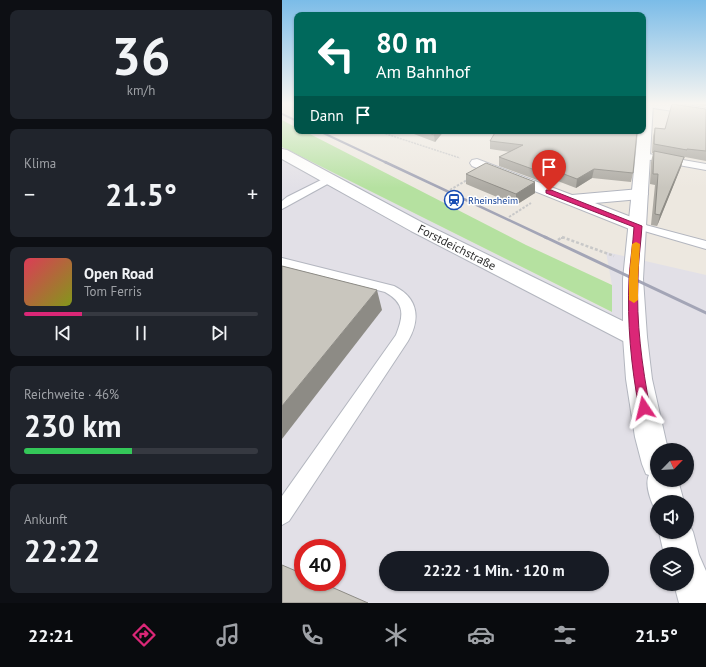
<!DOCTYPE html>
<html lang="de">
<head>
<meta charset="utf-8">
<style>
  :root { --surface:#171b24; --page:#20242c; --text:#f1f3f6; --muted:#9ea1a6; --line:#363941; --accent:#db2777 }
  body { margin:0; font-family:"PT Sans",sans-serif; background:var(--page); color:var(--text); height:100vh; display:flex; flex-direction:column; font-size:15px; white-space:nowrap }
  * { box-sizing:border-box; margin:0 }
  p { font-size:13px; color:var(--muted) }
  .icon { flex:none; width:22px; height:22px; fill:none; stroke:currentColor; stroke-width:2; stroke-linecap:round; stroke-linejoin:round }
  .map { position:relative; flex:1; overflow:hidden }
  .sheet { display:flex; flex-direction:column; gap:10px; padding:10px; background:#0d0f14; width:282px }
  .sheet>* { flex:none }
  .guide { position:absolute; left:12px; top:12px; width:352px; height:122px; border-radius:8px; box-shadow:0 1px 3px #0004; background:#00695c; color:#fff; overflow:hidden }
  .needle { width:26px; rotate:65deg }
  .controls { position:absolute; left:368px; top:443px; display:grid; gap:8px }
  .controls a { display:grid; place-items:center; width:44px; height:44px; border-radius:50%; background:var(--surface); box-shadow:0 1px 3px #0004; font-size:20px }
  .speed { position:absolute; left:12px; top:539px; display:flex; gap:8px; font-size:20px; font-weight:700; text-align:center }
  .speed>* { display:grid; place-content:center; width:52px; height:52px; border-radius:50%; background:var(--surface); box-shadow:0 1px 3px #0004; line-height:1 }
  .speed .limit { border:6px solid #d22; background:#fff; color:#111 }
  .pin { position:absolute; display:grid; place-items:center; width:34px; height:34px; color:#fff; margin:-41px -17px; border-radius:50% 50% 50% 0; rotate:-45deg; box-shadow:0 0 4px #0007 }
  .pin .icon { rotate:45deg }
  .me { position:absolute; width:44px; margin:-22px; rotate:350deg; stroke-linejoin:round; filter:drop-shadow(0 0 3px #0008) }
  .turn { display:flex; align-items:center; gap:14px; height:84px; padding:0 16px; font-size:18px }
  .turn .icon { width:52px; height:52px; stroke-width:2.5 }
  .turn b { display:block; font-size:28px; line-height:34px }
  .then { display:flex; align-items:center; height:38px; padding:0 16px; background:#0003; gap:8px; font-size:15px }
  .big { font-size:30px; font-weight:800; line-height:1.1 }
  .sheet .widget { flex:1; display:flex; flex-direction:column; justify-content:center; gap:6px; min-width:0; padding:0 14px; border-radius:8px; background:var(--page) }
  .sheet .dial { align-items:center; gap:0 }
  .dial b { font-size:52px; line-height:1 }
  .song { display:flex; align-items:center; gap:12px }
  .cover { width:48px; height:48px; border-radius:6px; background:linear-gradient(135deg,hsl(350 70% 55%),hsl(70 70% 35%)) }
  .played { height:4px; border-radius:2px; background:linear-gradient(90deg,var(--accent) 25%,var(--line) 25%) }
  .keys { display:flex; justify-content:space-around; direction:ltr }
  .heat { display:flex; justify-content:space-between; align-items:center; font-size:22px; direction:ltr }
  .charge { height:6px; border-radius:3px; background:linear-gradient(90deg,#34c759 46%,var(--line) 0) }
  .trip { position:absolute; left:97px; top:551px; width:230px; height:40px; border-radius:20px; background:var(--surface); box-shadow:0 1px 3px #0004; font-weight:800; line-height:40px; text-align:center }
  .dock { display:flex; height:64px; justify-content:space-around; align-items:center; background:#090b0e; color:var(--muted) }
  .dock .icon { width:28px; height:28px }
  .dock .selected { color:var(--accent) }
  .dock b { font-size:18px; color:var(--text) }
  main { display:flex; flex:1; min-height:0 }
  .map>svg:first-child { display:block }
</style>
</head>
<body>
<main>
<section class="sheet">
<div class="widget dial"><b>36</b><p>km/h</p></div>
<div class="widget"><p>Klima</p>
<div class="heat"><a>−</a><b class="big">21.5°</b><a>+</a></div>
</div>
<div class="widget">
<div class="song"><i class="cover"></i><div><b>Open Road</b><p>Tom Ferris</p></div></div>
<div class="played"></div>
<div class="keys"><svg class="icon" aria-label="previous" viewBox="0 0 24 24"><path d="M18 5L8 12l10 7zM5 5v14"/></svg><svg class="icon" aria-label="pause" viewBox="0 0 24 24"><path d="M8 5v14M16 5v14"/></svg><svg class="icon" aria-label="next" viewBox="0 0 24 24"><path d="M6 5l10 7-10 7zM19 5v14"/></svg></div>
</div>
<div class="widget"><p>Reichweite · 46%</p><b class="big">230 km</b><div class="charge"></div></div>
<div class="widget"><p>Ankunft</p><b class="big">22:22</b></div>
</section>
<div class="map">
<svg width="424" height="603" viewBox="0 0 424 603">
  <rect width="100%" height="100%" fill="#ede8e0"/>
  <path fill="#e2e0e7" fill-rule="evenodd" d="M0,147L329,312L330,285L324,252L424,275V603H0ZM375,450H405V480H375ZM375,502H405V532H375ZM21,548H55V582H21ZM375,554H405V584H375ZM104,558H320V584H104Z"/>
  <polygon fill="#b5e1a0" points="0,120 15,128 15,131 22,131 244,245 330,285 330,312 0,147"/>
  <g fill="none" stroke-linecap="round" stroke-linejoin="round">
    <g stroke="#b3b6bf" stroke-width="2">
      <g id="service">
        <polygon points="361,153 424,164 424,170 358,158 356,156"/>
        <polygon points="47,176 52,179 51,181 0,209 0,201 5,197"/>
        <polygon points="356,223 424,241 424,249 352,228 350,226 352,224"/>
        <path d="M0,258L112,286C136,298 139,318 126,341L7,521L0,525V496L114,335C122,315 123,303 103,292L0,266Z"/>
      </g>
    </g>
    <g stroke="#b3b6bf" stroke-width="2">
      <g id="minor">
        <polygon points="361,103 389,103 424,108 424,116 365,107 361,106"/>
        <polygon points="0,149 5,150 141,223 361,331 365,337 361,343 353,346 345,343 129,231 0,159"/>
        <polygon points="195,159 290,195 358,189 364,191 366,194 364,197 358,199 313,203 362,222 365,226 362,230 356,231 350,230 190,166 188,163 190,160"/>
      </g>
    </g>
    <g stroke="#b3b6bf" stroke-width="2">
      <g id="tertiary">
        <path d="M361,103H371L361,279L365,337L370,379L386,450H375V480H396L402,502H375V514C370,504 362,485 367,475L364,474L360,464L353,437L344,379L341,337V279L356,131H361Z"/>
        <polygon points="405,520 411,532 417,555 424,571 424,603 397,603 392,584 405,584 405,554 382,554 377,532 405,532"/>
      </g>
    </g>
    <polyline stroke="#c8c8c8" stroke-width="1.5" stroke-dasharray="2 1" stroke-linecap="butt" points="95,131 178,158"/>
    <g stroke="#c8c8c8" stroke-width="2" stroke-dasharray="2.5 1.5" stroke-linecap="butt">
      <polyline points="168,190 185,180"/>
      <polyline points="227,217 249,203"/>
      <polyline points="279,238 283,238"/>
    </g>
    <g stroke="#c8c8c8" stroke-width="2.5" stroke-dasharray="3 2" stroke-linecap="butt">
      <polyline points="280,237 332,256"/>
      <polyline points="276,240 280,237"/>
    </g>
    <use href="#service" fill="#fff" fill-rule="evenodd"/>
    <use href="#minor" fill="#fff" fill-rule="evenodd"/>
    <use href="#tertiary" fill="#fff" fill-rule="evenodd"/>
    <g stroke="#a3a5b6" stroke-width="2">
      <polyline points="0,114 15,121"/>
      <polyline points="37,131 105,163"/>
    </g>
    <polyline stroke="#a3a5b6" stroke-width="2.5" points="103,162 265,238"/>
    <polyline stroke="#a3a5b6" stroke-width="3" points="263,237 424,313"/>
  </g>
  <g fill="#adaaa3">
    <polygon points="400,103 424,103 424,106"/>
    <polygon points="424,109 424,161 403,157 402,159 401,159 399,167 375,226 369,225 373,185 368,184 369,162 371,153 370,153 371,136 373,128 383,129"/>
    <polygon points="124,131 162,131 153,142"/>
    <polygon points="214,131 351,173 349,182 310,178 294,188 273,180 266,184 217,166 217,157 228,152 208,149 208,141"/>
    <polygon points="184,174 253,182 253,193 234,205 184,184"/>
  </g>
  <g fill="#8d8b85">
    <polygon points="156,131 162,131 153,142 152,135"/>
    <polygon points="402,157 399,167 375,226 378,215"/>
    <polygon points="312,169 310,178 294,188 295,179"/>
    <polygon points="274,171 273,180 266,184 267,175"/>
    <polygon points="253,182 253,193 234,205 234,194"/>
    <polygon points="95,290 100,310 0,439 0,406"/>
  </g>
  <g fill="#c9c6be" stroke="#8d8b85">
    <polygon points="390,104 424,109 424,151 405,149 405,150 372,144 373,128 383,129"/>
    <polygon points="142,131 156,131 152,135"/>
    <polygon points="214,131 355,131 351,173 312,169 295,179 274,171 267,175 217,157 241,145 208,141"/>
    <polygon points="372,151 402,157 378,215 373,214 376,174 371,174"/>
    <polygon points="204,163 253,182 234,194 184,174"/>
    <polygon points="0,266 95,290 0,406"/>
    <polygon points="0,565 21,574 21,582 38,582 86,603 0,603"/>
  </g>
  <linearGradient id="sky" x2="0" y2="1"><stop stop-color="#7bbce8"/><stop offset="0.55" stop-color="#f7f5f1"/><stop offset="1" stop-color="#f7f5f1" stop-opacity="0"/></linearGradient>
  <rect width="424" height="188" fill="url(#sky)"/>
  <path fill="#db2777" stroke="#8e194d" d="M264,190H269L360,226C359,243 356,261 356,279C354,322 360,366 368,408L366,411L362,413L358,411L357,408C349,366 345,322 347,279C348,262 351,244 352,227L264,193Z"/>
  <polygon fill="#f59e0b" points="354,242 358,244 356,279 356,300 352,303 347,300 347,279 350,244"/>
  <defs>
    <g id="station-ring" transform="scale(1)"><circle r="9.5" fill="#fff" stroke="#1a4fb4" stroke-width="1.5"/><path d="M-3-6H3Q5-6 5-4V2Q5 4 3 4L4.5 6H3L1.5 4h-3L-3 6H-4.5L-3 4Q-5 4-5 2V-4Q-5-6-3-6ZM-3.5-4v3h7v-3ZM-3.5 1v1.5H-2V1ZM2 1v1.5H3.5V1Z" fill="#1a4fb4"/></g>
  </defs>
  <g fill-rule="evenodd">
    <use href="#station-ring" x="172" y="200"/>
  </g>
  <g text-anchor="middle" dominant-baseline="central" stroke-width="3" stroke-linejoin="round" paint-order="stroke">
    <g font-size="10" fill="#164399" stroke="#fff" text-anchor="start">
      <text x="186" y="200">Rheinsheim</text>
    </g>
    <g font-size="12" fill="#2d2d2d" stroke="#fff">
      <text transform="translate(175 247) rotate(27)">Forstdeichstraße</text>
    </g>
  </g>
</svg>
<div class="controls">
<a><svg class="needle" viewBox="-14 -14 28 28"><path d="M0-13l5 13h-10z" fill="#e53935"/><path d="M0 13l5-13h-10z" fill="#9ea1a6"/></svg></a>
<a><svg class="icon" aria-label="sound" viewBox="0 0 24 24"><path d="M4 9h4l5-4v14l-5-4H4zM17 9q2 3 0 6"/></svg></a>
<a><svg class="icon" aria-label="layers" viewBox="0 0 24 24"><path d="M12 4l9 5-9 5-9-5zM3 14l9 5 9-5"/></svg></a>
</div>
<div class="speed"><div class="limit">40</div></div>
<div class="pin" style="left:267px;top:191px;background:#d93025"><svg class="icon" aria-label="arrive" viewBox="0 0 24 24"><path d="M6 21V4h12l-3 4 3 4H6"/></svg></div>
<svg class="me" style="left:362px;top:408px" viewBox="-20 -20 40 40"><path d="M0-17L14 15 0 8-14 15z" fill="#db2777" stroke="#fff" stroke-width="4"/></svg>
<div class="trip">22:22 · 1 Min. · 120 m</div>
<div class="guide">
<div class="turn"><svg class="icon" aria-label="left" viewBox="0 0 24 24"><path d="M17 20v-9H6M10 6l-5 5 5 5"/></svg><div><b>80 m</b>Am Bahnhof</div></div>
<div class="then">Dann<svg class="icon" aria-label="arrive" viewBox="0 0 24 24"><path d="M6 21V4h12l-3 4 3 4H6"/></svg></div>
</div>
</div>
</main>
<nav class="dock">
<b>22:21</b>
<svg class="icon selected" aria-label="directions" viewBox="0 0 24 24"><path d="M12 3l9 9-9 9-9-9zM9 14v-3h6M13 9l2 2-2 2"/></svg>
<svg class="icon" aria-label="music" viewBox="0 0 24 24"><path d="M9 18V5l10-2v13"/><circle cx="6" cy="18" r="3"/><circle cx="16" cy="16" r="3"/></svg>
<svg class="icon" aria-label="phone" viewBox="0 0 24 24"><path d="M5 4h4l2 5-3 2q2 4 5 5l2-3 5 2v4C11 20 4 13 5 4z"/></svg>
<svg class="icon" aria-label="climate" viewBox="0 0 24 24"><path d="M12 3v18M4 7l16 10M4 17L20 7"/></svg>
<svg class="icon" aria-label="car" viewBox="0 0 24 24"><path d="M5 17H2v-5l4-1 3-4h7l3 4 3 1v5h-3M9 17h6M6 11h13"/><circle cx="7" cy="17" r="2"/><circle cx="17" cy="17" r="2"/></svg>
<svg class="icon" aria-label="filters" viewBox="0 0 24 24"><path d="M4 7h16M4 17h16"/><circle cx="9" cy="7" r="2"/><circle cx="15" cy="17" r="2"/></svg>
<b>21.5°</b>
</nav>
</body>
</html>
